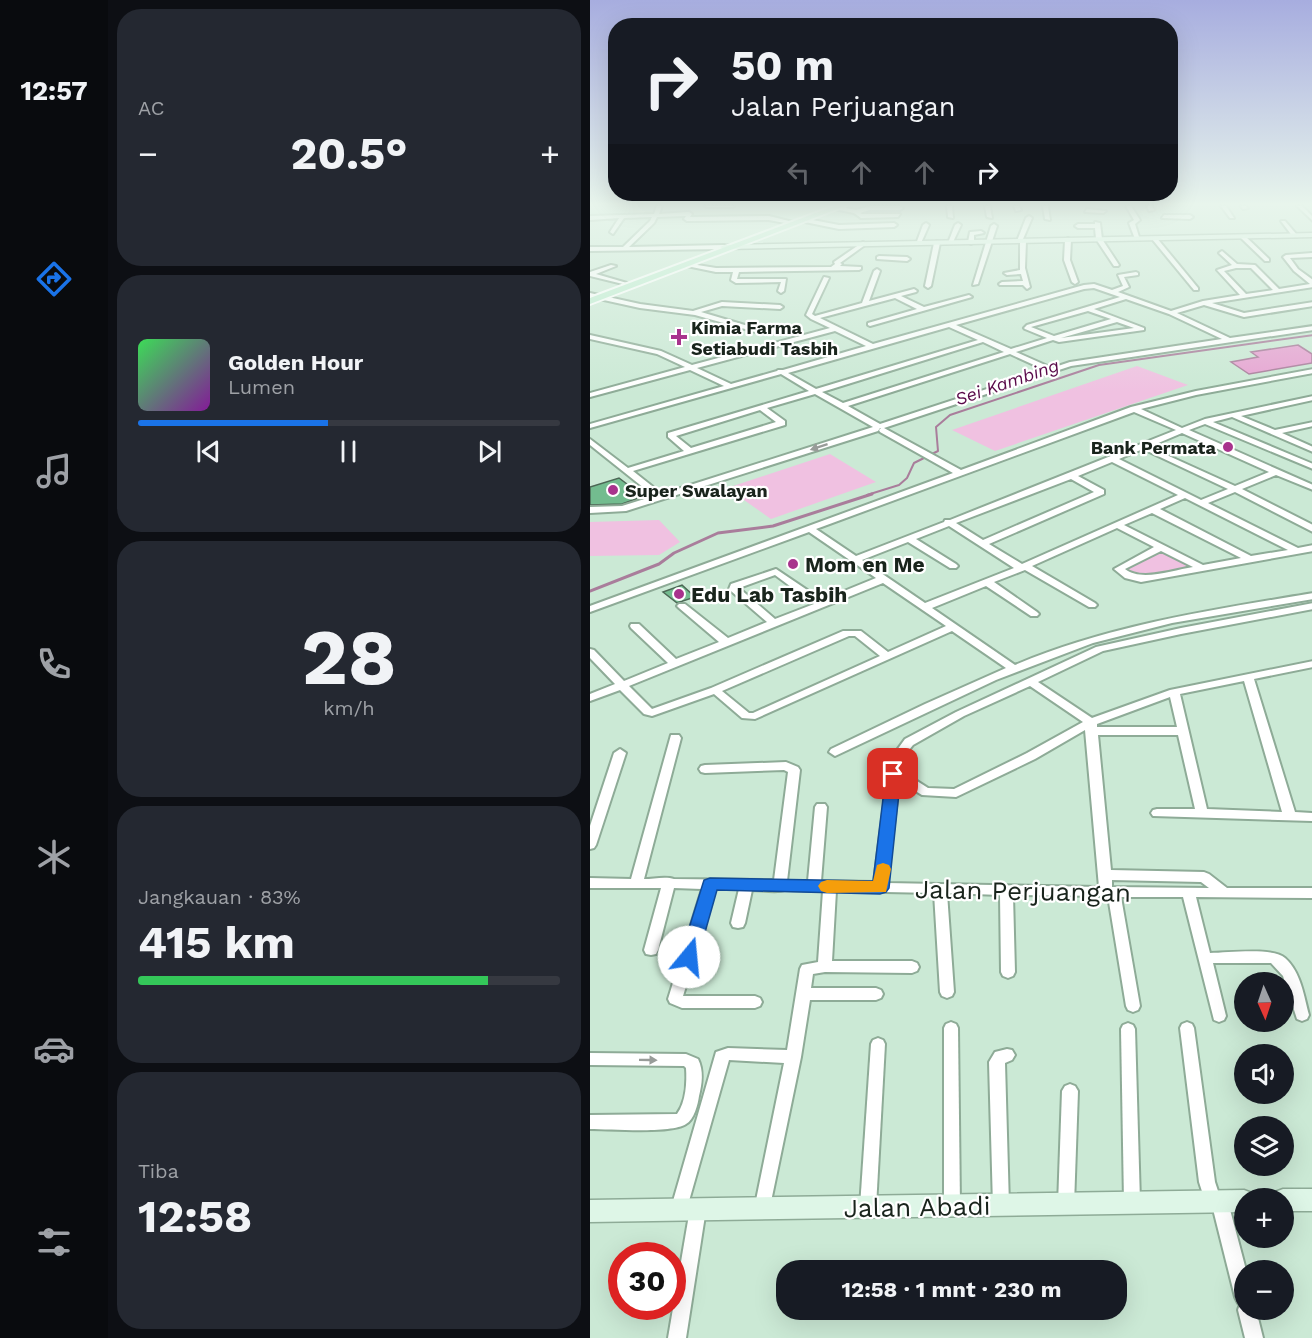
<!DOCTYPE html>
<html lang="id">
<head>
<meta charset="utf-8">
<style>
  :root { --surface:#171b24; --page:#242831; --text:#f1f3f6; --muted:#9ea1a6; --line:#363941; --accent:#1a73e8 }
  body { margin:0; font-family:"Work Sans",sans-serif; background:var(--page); color:var(--text); height:100vh; display:flex; flex-direction:column; font-size:22px; white-space:nowrap }
  * { box-sizing:border-box; margin:0 }
  p { font-size:20px; color:var(--muted) }
  .icon { flex:none; width:33px; height:33px; fill:none; stroke:currentColor; stroke-width:2; stroke-linecap:round; stroke-linejoin:round }
  .map { position:relative; flex:1; overflow:hidden }
  .sheet { display:flex; flex-direction:column; gap:9px; padding:9px; background:#0d0f14; width:482px }
  .sheet>* { flex:none }
  .guide { position:absolute; left:18px; top:18px; width:570px; height:183px; border-radius:24px; box-shadow:0 6px 24px #0002; background:#171b24; color:var(--text); overflow:hidden }
  .needle { width:39px; rotate:177deg }
  .tools { position:absolute; left:644px; top:972px; display:grid; gap:12px }
  .tools a { display:grid; place-items:center; width:60px; height:60px; border-radius:50%; background:var(--surface); box-shadow:0 6px 24px #0002; font-size:30px }
  .speed { position:absolute; left:18px; top:1242px; display:flex; gap:12px; font-size:30px; font-weight:700; text-align:center }
  .speed>* { display:grid; place-content:center; width:78px; height:78px; border-radius:50%; background:var(--surface); box-shadow:0 6px 24px #0002; line-height:1 }
  .speed .limit { border:9px solid #d22; background:#fff; color:#111 }
  .pin { position:absolute; display:grid; place-items:center; width:51px; height:51px; color:#fff; margin:-26px; border-radius:12px; box-shadow:0 3px 9px #0006 }
  .me { position:absolute; width:66px; margin:-33px; rotate:17deg; stroke-linejoin:round; filter:drop-shadow(0 0 4px #0008) }
  .turn { display:flex; align-items:center; gap:21px; height:126px; padding:0 24px; font-size:27px }
  .turn .icon { width:78px; height:78px; stroke-width:2.5 }
  .turn b { display:block; font-size:42px; line-height:51px }
  .lanes { display:flex; align-items:center; height:57px; padding:0 24px; background:#0003; justify-content:center; gap:30px; direction:ltr }
  .lanes .off { opacity:.35 }
  .big { font-size:45px; font-weight:700; line-height:1.1 }
  .sheet .widget { flex:1; display:flex; flex-direction:column; justify-content:center; gap:9px; min-width:0; padding:0 21px; border-radius:24px; background:var(--page) }
  .sheet .dial { align-items:center; gap:0 }
  .dial b { font-size:78px; line-height:1 }
  .song { display:flex; align-items:center; gap:18px }
  .cover { width:72px; height:72px; border-radius:9px; background:linear-gradient(135deg,hsl(130 70% 55%),hsl(290 70% 35%)) }
  .played { height:6px; border-radius:3px; background:linear-gradient(90deg,var(--accent) 45%,var(--line) 45%) }
  .keys { display:flex; justify-content:space-around; direction:ltr }
  .heat { display:flex; justify-content:space-between; align-items:center; font-size:33px; direction:ltr }
  .charge { height:9px; border-radius:4px; background:linear-gradient(90deg,#34c759 83%,var(--line) 0) }
  .trip { position:absolute; left:186px; top:1260px; width:351px; height:60px; border-radius:24px; background:var(--surface); box-shadow:0 6px 24px #0002; font-weight:700; line-height:60px; text-align:center }
  main { display:flex; flex:1; min-height:0 }
  .dock { display:flex; flex-direction:column; width:108px; justify-content:space-around; align-items:center; background:#090b0e; color:var(--muted) }
  .dock .icon { width:42px; height:42px }
  .dock .active { color:var(--accent) }
  .dock b { font-size:27px; color:var(--text) }
  .map>svg:first-child { display:block }
</style>
</head>
<body>
<main>
<nav class="dock">
<b>12:57</b>
<svg class="icon active" aria-label="directions" viewBox="0 0 24 24"><path d="M12 3l9 9-9 9-9-9zM9 14v-3h6M13 9l2 2-2 2"/></svg>
<svg class="icon" aria-label="music" viewBox="0 0 24 24"><path d="M9 18V5l10-2v13"/><circle cx="6" cy="18" r="3"/><circle cx="16" cy="16" r="3"/></svg>
<svg class="icon" aria-label="phone" viewBox="0 0 24 24"><path d="M5 4h4l2 5-3 2q2 4 5 5l2-3 5 2v4C11 20 4 13 5 4z"/></svg>
<svg class="icon" aria-label="climate" viewBox="0 0 24 24"><path d="M12 3v18M4 7l16 10M4 17L20 7"/></svg>
<svg class="icon" aria-label="car" viewBox="0 0 24 24"><path d="M5 17H2v-5l4-1 3-4h7l3 4 3 1v5h-3M9 17h6M6 11h13"/><circle cx="7" cy="17" r="2"/><circle cx="17" cy="17" r="2"/></svg>
<svg class="icon" aria-label="filters" viewBox="0 0 24 24"><path d="M4 7h16M4 17h16"/><circle cx="9" cy="7" r="2"/><circle cx="15" cy="17" r="2"/></svg>
</nav>
<section class="sheet">
<div class="widget"><p>AC</p>
<div class="heat"><a>−</a><b class="big">20.5°</b><a>+</a></div>
</div>
<div class="widget">
<div class="song"><i class="cover"></i><div><b>Golden Hour</b><p>Lumen</p></div></div>
<div class="played"></div>
<div class="keys"><svg class="icon" aria-label="previous" viewBox="0 0 24 24"><path d="M18 5L8 12l10 7zM5 5v14"/></svg><svg class="icon" aria-label="pause" viewBox="0 0 24 24"><path d="M8 5v14M16 5v14"/></svg><svg class="icon" aria-label="next" viewBox="0 0 24 24"><path d="M6 5l10 7-10 7zM19 5v14"/></svg></div>
</div>
<div class="widget dial"><b>28</b><p>km/h</p></div>
<div class="widget"><p>Jangkauan · 83%</p><b class="big">415 km</b><div class="charge"></div></div>
<div class="widget"><p>Tiba</p><b class="big">12:58</b></div>
</section>
<div class="map">
<svg width="723" height="1338" viewBox="0 0 723 1338">
  <rect width="100%" height="100%" fill="#cbe9d5"/>
  <g fill="#f0c1e1">
    <polygon points="547,366 598,385 405,451 362,430"/>
    <polygon points="240,454 286,482 181,519 137,488"/>
    <polygon points="69,520 90,542 69,555 0,556 0,522"/>
    <polygon points="571,548 611,568 550,578 531,568"/>
  </g>
  <polygon fill="#e7a3d2" stroke="#a97d9b" stroke-width="1.5" points="708,345 722,354 722,363 659,374 641,362 668,357 661,352"/>
  <g fill="none" stroke-linecap="round" stroke-linejoin="round">
    <polyline stroke="#a97d9b" stroke-width="2" points="277,495 309,485 317,478 324,463 348,451 346,427 360,415 509,365 723,335"/>
    <polyline stroke="#a97d9b" stroke-width="3" points="0,591 69,564 84,553 128,533 183,526 282,494"/>
  </g>
  <g fill="#73bc8f" stroke="#4c6755" stroke-width="1.5">
    <polygon points="29,478 50,494 46,499 32,504 0,505 0,487"/>
    <polygon points="92,585 105,597 87,603 73,592"/>
  </g>
  <g fill="none" stroke-linecap="round" stroke-linejoin="round">
    <g stroke="#8eab97" stroke-width="4">
      <g id="street">
        <polygon points="67,206 72,206 69,214 99,212 102,214 100,217 179,216 203,222 200,224 179,220 97,221 94,219 96,216 67,217 64,223 39,247 134,245 137,247 134,249 0,251 0,247 33,247 60,221 62,217 34,218 23,234 20,232 29,218 0,220 0,216 64,214"/>
        <polygon points="115,206 144,206 142,207 117,207"/>
        <polygon points="246,206 266,210 280,206 310,206 313,208 310,210 280,210 270,213 272,214 310,214 308,217 271,218 264,213 244,209"/>
        <polygon points="357,206 362,206 363,218 358,217"/>
        <polygon points="395,206 400,206 402,218 397,217"/>
        <polygon points="424,206 429,206 431,210 426,211"/>
        <polygon points="453,206 458,206 460,220 455,219"/>
        <polygon points="536,206 541,206 550,220 545,224 550,240 545,239 539,223 544,220"/>
        <polygon points="557,206 562,206 564,210 559,211"/>
        <polygon points="631,206 636,206 644,218 640,218"/>
        <polygon points="651,206 656,206 658,208 653,209"/>
        <polygon points="707,206 712,206 723,217 723,221"/>
        <polygon points="497,209 516,211 513,213 495,212"/>
        <polygon points="574,215 600,215 603,217 600,219 572,218"/>
        <polygon points="439,216 442,218 433,239 436,241 435,268 440,287 437,289 433,285 410,285 409,284 412,282 433,281 431,274 417,275 414,273 430,270 430,243 427,241 436,218"/>
        <polygon points="212,218 249,225 304,223 307,225 304,227 249,229 210,221"/>
        <polygon points="691,221 695,221 707,235 707,237 703,237"/>
        <polygon points="505,222 510,223 512,239 529,265 528,266 524,266 506,239 505,228 488,228 485,226 488,224 505,224"/>
        <polygon points="336,223 339,225 331,243 326,244 333,225"/>
        <polygon points="368,223 371,225 363,242 358,243 365,225"/>
        <polygon points="404,224 407,226 388,284 383,285 401,226"/>
        <polygon points="380,232 391,231 394,233 384,235 384,242 381,244 378,242"/>
        <polygon points="651,236 655,236 679,259 679,261 675,261 651,238"/>
        <polygon points="562,237 566,237 608,288 608,290 604,290 562,239"/>
        <polygon points="478,238 481,240 480,260 488,282 485,284 482,282 474,260 475,240"/>
        <polygon points="347,241 350,243 341,286 338,288 335,286 344,243"/>
        <polygon points="273,242 276,244 275,245 250,263 252,264 250,266 271,267 271,269 269,270 149,272 147,279 196,279 194,291 191,293 188,291 191,282 146,283 141,280 143,272 126,272 92,265 95,263 126,268 241,267 245,264 244,262"/>
        <path d="M632,251L647,264L665,265L689,289L720,284L704,271L693,257L696,255L723,253V257L700,258L708,269L723,280V287L622,303L654,313L723,302V306L654,317L614,305L587,313L640,338L723,326V330L481,366L294,428L371,470L541,407L606,391L723,369V373L606,395L551,409L592,428L615,419L723,396V400L651,416L685,430L723,422V426L692,433L723,447V452L642,417L623,422L723,464V469L615,424L599,430L723,485V490L686,475L652,489L723,525V532L645,492L618,503L708,548L723,545V551L551,582L535,578L524,569L564,547L527,528L442,566L505,603L507,605L505,607H499L435,570L404,582L447,612L449,614L447,616H441L396,586L342,608L425,665C520,625 621,610 723,593V599L582,623L503,643L406,680L245,756L239,752L241,749L335,704L416,668L362,631L165,719L152,718L124,694L62,716L54,714L30,690L0,701V694L25,684L0,658V649L4,650L34,681L78,663L41,628L40,626L41,624H49L86,659L129,642L89,608L87,606L89,604H95L138,638L177,622L141,591L139,589L141,584L186,569L232,600L286,578L219,532L0,612V606L363,473L290,432L289,430L291,428H290L288,431L36,511L0,513V507L32,506L64,496L0,445V439L38,468L94,451L78,437V433L219,391L191,374L0,428V424L134,386L100,370L0,397V393L95,367L67,354L0,339V335L71,351L102,365L240,328L221,319L216,315L234,277L239,278L222,314L225,316L272,303L284,271L287,269L290,271L279,301L324,289L327,291L326,292L311,296L334,307L379,295L382,297L280,326L278,325V323L327,309L305,298L230,318L283,344L494,285L504,284L522,290L533,286L528,275L546,272L548,273V275L534,277L539,287L528,292L581,311L613,301L650,295L627,270L642,265L630,254L629,253ZM646,268H661L683,290L656,294L634,271ZM504,288L530,297L437,325L434,328L435,329L457,338L421,349L366,325L494,289ZM536,299L579,314L632,339L480,362L462,368L426,352L463,340L469,342L554,330V328L504,309ZM498,311L521,319L464,336L441,327ZM527,322L544,328L471,338ZM359,327L388,340L226,389L198,373ZM245,331L276,346L193,370H188L187,371L141,384L107,368ZM393,342L414,352L253,403L232,392ZM420,354L455,370L290,424L258,406ZM225,394L283,427L72,494L43,471L195,425V421L177,408ZM170,410L186,422L101,448L86,436ZM544,412L586,430L360,520H355L354,522L266,556L226,529ZM592,433L679,472L645,486L559,447ZM553,449L638,489L611,500L529,459ZM522,462L588,495L432,564L399,544L514,494V490L488,476ZM481,479L504,492L393,540L366,523ZM595,498L698,550L661,556L570,509ZM562,513L651,558L613,565L534,525ZM359,526L424,568L335,603L272,560L318,542L360,568H366L368,566L366,564L326,539ZM571,551L603,567C583,570 551,582 535,569ZM185,575L224,604L185,619L149,588ZM293,583L356,626L298,652L271,631H253L121,688L62,709L39,686ZM259,636H265L290,656L163,713H159L132,691Z"/>
        <polygon points="289,256 317,257 320,259 317,261 287,259 287,257"/>
        <polygon points="21,265 26,266 6,274 37,283 37,285 0,276 0,272"/>
        <polygon points="0,293 50,304 103,311 132,302 190,305 193,307 190,309 132,306 111,312 175,331 176,332 173,334 105,315 50,308 0,297"/>
        <path d="M723,603V609L591,634L513,651L448,682L502,718L580,690L723,661V667L664,679L705,812L723,813V821L563,816L561,813L563,810L567,809H605L588,735H508L521,870L614,872L619,874L637,888H723V898L606,897L620,953C638,953 682,947 695,958C711,972 714,997 719,1015L717,1019L712,1021L707,1019L693,976L681,963H623L636,1016L634,1020L629,1022L624,1020L593,897H531L550,1006L548,1010L543,1012L538,1010L536,1006L518,896L423,895L425,972L423,976L418,978L413,976L411,972L410,895L357,893L364,992L362,996L357,998L352,996L350,992L344,893L246,891L242,961H322L327,963L329,967L327,971L322,973L235,972L223,974L221,988H286L291,990L293,994L291,998L286,1000H220L211,1057L178,1216L172,1218L166,1216L164,1210L194,1063L139,1060L97,1208L95,1214L89,1216L83,1214L81,1208L126,1052L138,1048L197,1050L210,969L212,965L228,962L233,891L195,890C187,893 171,890 162,890L155,923L153,927L148,928L143,927L141,923L149,889H125L93,996H165L170,998L172,1002L170,1006L165,1008H92L80,1003L78,999L112,889L84,888L68,950L66,954L61,955L56,954L54,950L71,888H0V878L41,879L81,735H89L91,738L54,879C63,879 76,876 84,879L184,880L198,772L194,770L115,773L111,772L109,769L111,766L115,765L196,762L208,767L210,770L197,881H218L225,807L227,804H235L237,807L231,881L284,882L298,773L300,770H308L307,750L315,739L366,712L506,647L591,628ZM654,681L692,812L617,809L590,694ZM440,686L493,722L437,753L364,789L338,788L327,781L320,771L319,750L323,745L374,716ZM580,697L587,727H507V724ZM495,730L509,887L297,883L310,774L319,787L332,795L366,797L445,759ZM522,880L611,882L619,888L522,887Z"/>
        <polygon points="30,749 36,753 6,845 4,848 0,849 0,826 24,753"/>
        <polygon points="361,1022 366,1024 368,1028 370,1206 368,1212 362,1214 356,1212 354,1206 354,1028 356,1024"/>
        <polygon points="597,1022 602,1024 604,1028 625,1182 629,1194 636,1196 638,1202 656,1270 654,1270 654,1310 666,1310 673,1338 655,1338 648,1310 650,1304 648,1303 645,1297 623,1209 617,1207 609,1182 590,1028 592,1024"/>
        <polygon points="538,1023 543,1025 545,1029 550,1202 548,1208 542,1210 536,1208 534,1202 531,1029 533,1025"/>
        <polygon points="288,1038 293,1040 295,1044 286,1207 284,1213 278,1215 272,1213 270,1207 281,1044 283,1040"/>
        <polygon points="417,1049 422,1050 425,1055 422,1060 415,1063 419,1206 417,1212 411,1214 405,1212 403,1206 399,1062 405,1052"/>
        <path d="M0,1053L96,1054L108,1059C114,1071 112,1084 109,1096C108,1104 104,1120 96,1124C81,1134 20,1129 0,1129V1115L87,1114C96,1102 97,1082 96,1068L94,1066L0,1065Z"/>
        <polygon points="480,1084 485,1086 488,1091 484,1205 482,1211 476,1213 470,1211 468,1205 472,1091 475,1086"/>
        <polygon points="108,1201 114,1203 116,1209 96,1338 78,1338 100,1209 102,1203"/>
      </g>
    </g>
    <g stroke="#8eab97" stroke-width="3">
      <g id="secondary">
        <polygon points="723,233 723,237 134,249 130,247 134,245"/>
        <polygon points="693,1189 723,1189 723,1211 693,1211 693,1198 682,1198 685,1192"/>
        <polygon points="654,1190 662,1193 665,1198 654,1198 654,1212 0,1222 0,1200"/>
      </g>
    </g>
    <g stroke="#fff" stroke-width="4">
      <polygon id="primary" points="244,206 255,206 0,304 0,298"/>
    </g>
    <use href="#street" fill="#fff" fill-rule="evenodd"/>
    <use href="#secondary" fill="#def6e7" fill-rule="evenodd"/>
    <use href="#primary" fill="#bdedcf" fill-rule="evenodd"/>
  </g>
  <defs><path id="oneway-solid" d="M-6-.8H1V-3.2L6.5 0L1 3.2V.8H-6Z" transform="scale(1.5)"/></defs>
  <g fill="#989c99">
    <use href="#oneway-solid" transform="translate(229 447) rotate(162)"/>
    <use href="#oneway-solid" transform="translate(58 1060) rotate(1)"/>
  </g>
  <linearGradient id="sky" x2="0" y2="1"><stop stop-color="#a7addf"/><stop offset="0.52" stop-color="#e8f5ec"/><stop offset="1" stop-color="#e8f5ec" stop-opacity="0"/></linearGradient>
  <rect width="723" height="393" fill="url(#sky)"/>
  <polygon fill="#1a73e8" stroke="#114b97" stroke-width="1.5" points="303,769 311,774 299,888 296,892 290,894 127,890 108,957 106,962 99,964 93,962 90,957 114,880 120,878 283,881 296,774"/>
  <polygon fill="#f59e0b" points="293,863 299,865 301,869 296,892 237,893 231,891 228,886 231,882 237,880 283,881 287,865"/>
  <g fill="#a8338d" stroke="#fff" stroke-width="2">
    <path d="M86 328h6v6h6v6h-6v6h-6v-6h-6v-6h6z"/>
    <circle cx="638" cy="447" r="6"/>
    <circle cx="23" cy="490" r="6"/>
    <circle cx="203" cy="564" r="6"/>
    <circle cx="89" cy="594" r="6"/>
  </g>
  <g text-anchor="middle" dominant-baseline="central" stroke-width="4.5" stroke-linejoin="round" paint-order="stroke">
    <g font-size="18" font-weight="bold" fill="#19241c" stroke="#fff" text-anchor="start">
      <text x="101" y="327">Kimia Farma<tspan x="101" dy="21">Setiabudi Tasbih</tspan></text>
      <text x="626" y="447" text-anchor="end">Bank Permata</text>
      <text x="35" y="490">Super Swalayan</text>
    </g>
    <g font-size="18" font-style="italic" fill="#590949" stroke="#fff">
      <text transform="translate(417 382) rotate(-19)">Sei Kambing</text>
    </g>
    <g font-size="21" font-weight="bold" fill="#19241c" stroke="#fff" text-anchor="start">
      <text x="215" y="564">Mom en Me</text>
      <text x="101" y="594">Edu Lab Tasbih</text>
    </g>
    <g font-size="26" fill="#19241c" stroke="#fff">
      <text transform="translate(433 891) rotate(1)">Jalan Perjuangan</text>
      <text transform="translate(327 1207) rotate(-1)">Jalan Abadi</text>
    </g>
  </g>
</svg>
<div class="tools">
<a><svg class="needle" viewBox="-14 -14 28 28"><path d="M0-13l5 13h-10z" fill="#e53935"/><path d="M0 13l5-13h-10z" fill="#9ea1a6"/></svg></a>
<a><svg class="icon" aria-label="sound" viewBox="0 0 24 24"><path d="M4 9h4l5-4v14l-5-4H4zM17 9q2 3 0 6"/></svg></a>
<a><svg class="icon" aria-label="layers" viewBox="0 0 24 24"><path d="M12 4l9 5-9 5-9-5zM3 14l9 5 9-5"/></svg></a>
<a>+</a>
<a>−</a>
</div>
<div class="speed"><div class="limit">30</div></div>
<div class="pin" style="left:303px;top:774px;background:#d93025"><svg class="icon" aria-label="arrive" viewBox="0 0 24 24"><path d="M6 21V4h12l-3 4 3 4H6"/></svg></div>
<svg class="me" style="left:99px;top:957px" viewBox="-20 -20 40 40"><circle r="19" fill="#fff"/><path d="M0-13L10 11 0 6-10 11z" fill="#1a73e8"/></svg>
<div class="trip">12:58 · 1 mnt · 230 m</div>
<div class="guide">
<div class="turn"><svg class="icon" aria-label="right" viewBox="0 0 24 24"><path d="M7 20v-9h11M14 6l5 5-5 5"/></svg><div><b>50 m</b>Jalan Perjuangan</div></div>
<div class="lanes"><svg class="icon off" aria-label="left" viewBox="0 0 24 24"><path d="M17 20v-9H6M10 6l-5 5 5 5"/></svg><svg class="icon off" aria-label="ahead" viewBox="0 0 24 24"><path d="M12 20V5M6 11l6-6 6 6"/></svg><svg class="icon off" aria-label="ahead" viewBox="0 0 24 24"><path d="M12 20V5M6 11l6-6 6 6"/></svg><svg class="icon" aria-label="right" viewBox="0 0 24 24"><path d="M7 20v-9h11M14 6l5 5-5 5"/></svg></div>
</div>
</div>
</main>
</body>
</html>
